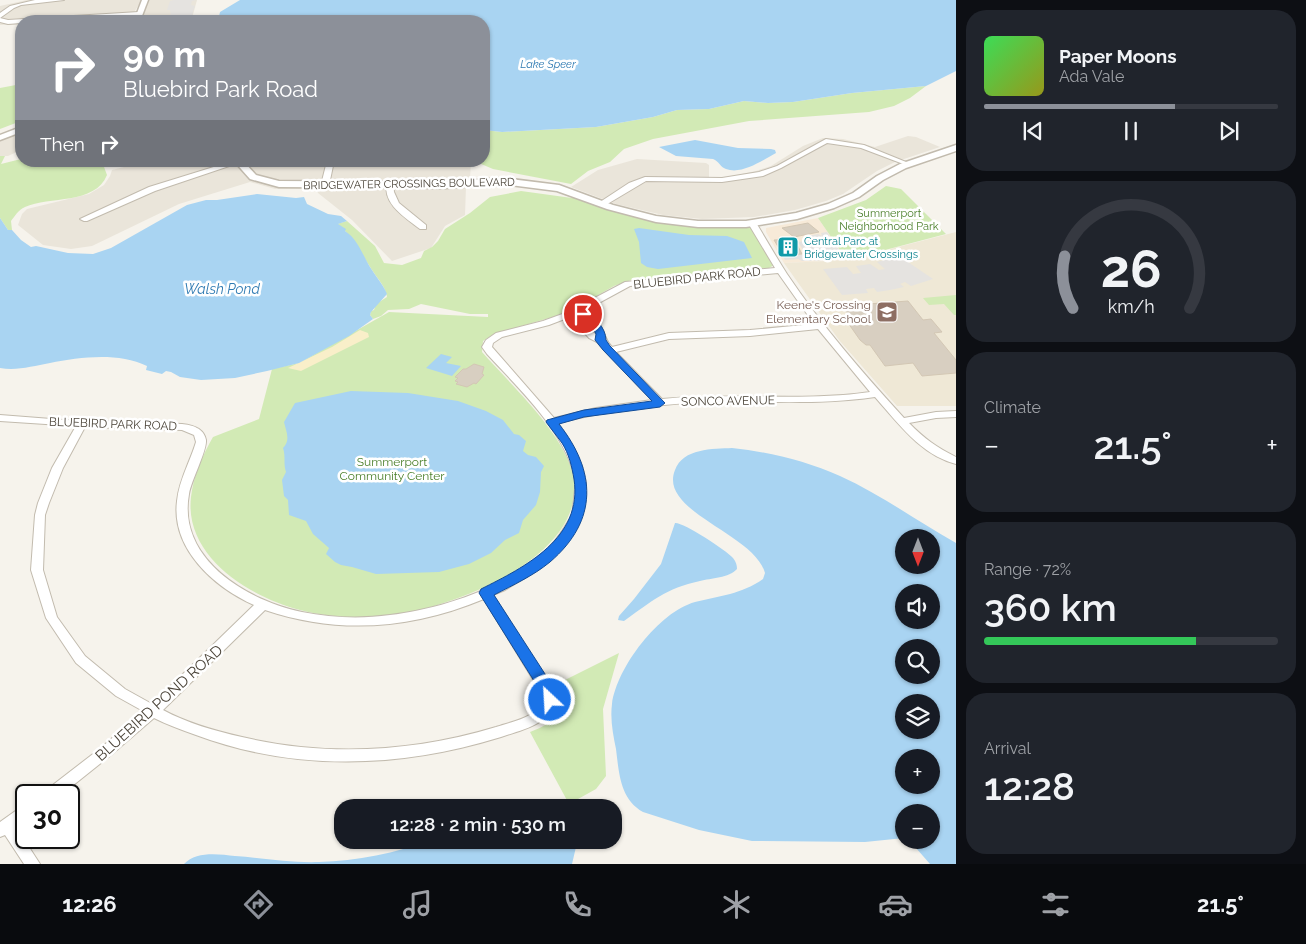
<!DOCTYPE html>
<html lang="en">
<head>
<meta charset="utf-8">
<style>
  :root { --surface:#171b24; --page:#20242c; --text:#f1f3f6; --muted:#9ea1a6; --line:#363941; --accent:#8c9099 }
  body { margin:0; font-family:Raleway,sans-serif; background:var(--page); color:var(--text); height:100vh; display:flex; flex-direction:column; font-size:19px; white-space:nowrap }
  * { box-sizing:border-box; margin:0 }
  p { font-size:16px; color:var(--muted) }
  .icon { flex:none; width:28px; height:28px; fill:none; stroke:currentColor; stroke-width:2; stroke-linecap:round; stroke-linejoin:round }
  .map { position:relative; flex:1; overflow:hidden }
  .details { display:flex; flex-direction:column; gap:10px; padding:10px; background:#0d0f14; width:350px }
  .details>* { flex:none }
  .guide { position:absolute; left:15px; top:15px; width:475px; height:152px; border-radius:20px; box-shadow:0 1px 4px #0004; background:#8c9099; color:#fff; overflow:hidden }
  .needle { width:32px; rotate:180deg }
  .fabs { position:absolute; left:895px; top:529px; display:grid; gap:10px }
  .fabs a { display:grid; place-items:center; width:45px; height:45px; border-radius:50%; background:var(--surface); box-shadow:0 1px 4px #0004; font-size:25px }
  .speed { position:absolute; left:15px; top:784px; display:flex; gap:10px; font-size:25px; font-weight:700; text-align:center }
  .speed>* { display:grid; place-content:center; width:65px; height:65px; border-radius:50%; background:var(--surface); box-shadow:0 1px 4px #0004; line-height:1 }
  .speed .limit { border:2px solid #111; border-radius:8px; background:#fff; color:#111 }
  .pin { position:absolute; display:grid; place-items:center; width:42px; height:42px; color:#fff; margin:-21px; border:2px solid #fff; border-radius:50%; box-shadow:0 1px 5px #0007 }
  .me { position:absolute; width:55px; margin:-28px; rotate:335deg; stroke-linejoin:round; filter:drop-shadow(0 0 4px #0008) }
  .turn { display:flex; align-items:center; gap:18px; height:105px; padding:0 25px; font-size:22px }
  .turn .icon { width:65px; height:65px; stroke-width:2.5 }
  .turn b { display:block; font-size:35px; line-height:42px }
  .then { display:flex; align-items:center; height:48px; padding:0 25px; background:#0003; gap:10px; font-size:19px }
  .big { font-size:38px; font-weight:600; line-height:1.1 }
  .details .card { flex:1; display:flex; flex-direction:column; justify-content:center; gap:8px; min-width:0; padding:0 18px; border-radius:20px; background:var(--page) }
  .details .dial { align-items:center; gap:0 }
  .dial svg { height:130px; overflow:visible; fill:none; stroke:var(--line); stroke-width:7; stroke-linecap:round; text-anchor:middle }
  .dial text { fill:var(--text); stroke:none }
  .song { display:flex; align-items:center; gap:15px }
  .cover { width:60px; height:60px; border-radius:8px; background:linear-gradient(135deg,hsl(130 70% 55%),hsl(60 70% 35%)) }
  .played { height:5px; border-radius:2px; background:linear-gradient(90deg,var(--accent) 65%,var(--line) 65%) }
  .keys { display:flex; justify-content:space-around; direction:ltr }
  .heat { display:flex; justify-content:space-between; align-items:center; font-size:28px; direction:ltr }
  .charge { height:8px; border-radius:4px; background:linear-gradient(90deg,#34c759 72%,var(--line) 0) }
  .trip { position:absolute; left:334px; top:799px; width:288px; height:50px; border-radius:20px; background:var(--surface); box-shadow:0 1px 4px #0004; font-weight:600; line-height:50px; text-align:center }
  .dock { display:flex; height:80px; justify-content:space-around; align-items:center; background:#090b0e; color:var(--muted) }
  .dock .icon { width:35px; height:35px }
  .dock .active { color:var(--accent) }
  .dock b { font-size:22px; color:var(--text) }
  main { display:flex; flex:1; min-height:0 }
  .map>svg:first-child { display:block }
</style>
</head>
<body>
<main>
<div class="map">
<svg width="956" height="864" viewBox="0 0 956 864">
  <rect width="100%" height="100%" fill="#f6f3ec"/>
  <g fill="#eae5da">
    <polygon points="27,0 142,0 131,17 62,21 21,21 21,24 0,25 0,6"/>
    <polygon points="148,0 197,0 192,18 140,20"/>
    <polygon points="21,126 21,150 8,156 0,156 0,134"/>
    <polygon points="908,136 916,137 940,147 895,162 877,171 843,194 826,201 795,210 754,217 702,219 663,215 616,204 571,187 598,170 637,159 706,163 709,165 709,177 727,177 756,171 771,166 803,146 823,138 843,139 875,147"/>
    <polygon points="84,161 471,161 470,178 466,187 465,215 445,226 431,248 392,261 352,220 318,193 316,189 275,189 250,182 179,204 92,246 71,249 43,245 18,225 22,214 27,209 89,194 104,185 110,176 112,170 136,164"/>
  </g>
  <polygon fill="#f7ead8" points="818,218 847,260 784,263 766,232 766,228"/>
  <polygon fill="#efe8d6" points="956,232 956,406 897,406 839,340 784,263 848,260"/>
  <g fill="#d2eab5">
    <polygon points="21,84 21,121 0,129 0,88"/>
    <polygon points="926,86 910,98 894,106 869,112 749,121 653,139 624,149 610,162 588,171 571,184 493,169 474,161 484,161 484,130 502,132 596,127 653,117 677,110 709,109 744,101 768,103 793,102 852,93"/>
    <path d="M0,156H5L1,164L21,159V161L78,163L104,167L107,175C95,205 49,196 25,207C18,210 15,216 11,221L12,230H8L0,218Z"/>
    <polygon points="886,186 901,189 946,234 847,260 818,218 866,200"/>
    <path d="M521,191L572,198L576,196L610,209L641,218L750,227L774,265L769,268L738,269L631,280L614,286L579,306L556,316L494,334L483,341L482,352C510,384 564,433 573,475C590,558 448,610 386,616C358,619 327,617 300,610C250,597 184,557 191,497C193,477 203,454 213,437L259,419L272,369L299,363L389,312L488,317V314H470L421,304L409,309L388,310L381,316L373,319L370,315L371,311L374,310L376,304L387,297C386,287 377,278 372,270C360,252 354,237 337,224L347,221L375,246L384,263L402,265L421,258L424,251L432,247L438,241L445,229L470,213L490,197Z"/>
    <polygon points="956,295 956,315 954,315 944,304 929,305 923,298"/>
    <path d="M619,653L603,709L606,776L596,789L569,804L530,732C552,724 571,711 557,684Z"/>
  </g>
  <polygon fill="#f9efc9" points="360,330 368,333 369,337 301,371 288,368 332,347"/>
  <g fill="#e5e3e0">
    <polygon points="174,0 196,0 192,1 191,5 195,6 192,15 171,17 170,10 167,10 170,1"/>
    <polygon points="827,232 832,240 832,245 836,246 840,251 835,252 840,252 843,257 836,257 837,260 827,260 823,257 824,260 815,261 812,258 812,261 802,261 798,259 785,260 782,255 810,254 805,253 798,242 805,241 803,237 818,234 822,236 821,233"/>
    <polygon points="899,256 933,279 911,286 905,282 900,284 904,287 890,290 877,292 874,288 866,289 868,293 842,295 823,269 847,267 853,274 861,273 856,266 870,264 879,270 885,269 877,262"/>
  </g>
  <g fill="#a9d4f2" fill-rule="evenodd">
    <polygon points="240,0 956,0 956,71 926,86 852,93 793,102 768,103 744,101 709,109 677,110 653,117 596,127 502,132 484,130 484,21 218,21 220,12"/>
    <path d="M695,140L738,148L771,149L775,150L776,153C763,160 742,175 726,169C720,167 719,161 713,159L676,156L659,147Z"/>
    <path d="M257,194L296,198L304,197L307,204L328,214L341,216L347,221L338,224L346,229L345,231C359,240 363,257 372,270C377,278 384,286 387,294L371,312L370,315L373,319L349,336L299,363L267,371L235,378L201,380L180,377L171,372L166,371L162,374L146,370L147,366C118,352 80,357 50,363C33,366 17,371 0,368V218L8,230H12L21,240L31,247L36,246L68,253L93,254L111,248L187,205L206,200H217Z"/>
    <polygon points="639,228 689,235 727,236 744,242 752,258 658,269 647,267 641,263 639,242 634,229"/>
    <polygon points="441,354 452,357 446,363 461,366 452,376 426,368"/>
    <path d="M351,391L408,393L458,401L486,411L503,420L514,434L519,435L526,441L523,451L528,455L536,457L544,466L541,472L540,492L536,505L523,520L519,533L505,540L491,553L469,564L439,572L376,574L352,567L341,565L335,562L326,554L329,548L313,534L306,521L289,515L288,500L284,496L282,480L286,472C283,463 286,457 283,448C291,440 286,431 284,422L295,403Z"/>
    <path d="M732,448C770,452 806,461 840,476C880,494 917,521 956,543V864H930L909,840H931V812H904V838L865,842L752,841L699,830L643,812C620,799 619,773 616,749C613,734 610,719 612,704C617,667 659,612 695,602C719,596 742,594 763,579L765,573C754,533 658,512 675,470C683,448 713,449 732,448ZM904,538H931V565H904ZM931,592V620H904V592ZM904,648H931V675H904ZM904,702H931V730H904ZM904,758H931V785H904Z"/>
    <path d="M675,523C683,522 726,550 733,558C736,562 737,565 737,569C729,578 711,578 700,581C666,588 651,602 624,621L618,620L619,616L634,599L661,564Z"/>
    <path d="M431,840H576V847L572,864H184C196,851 218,854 235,856C263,858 291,863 319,862C357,861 396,853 431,840Z"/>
  </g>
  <g fill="#d8cfc1" stroke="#d3c7b4">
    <polygon points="808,223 819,232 794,237 782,228"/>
    <polygon points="794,239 802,254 783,255 774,240"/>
    <polygon points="908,301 923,320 931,319 942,332 934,333 956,360 956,373 922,376 913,363 885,366 870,345 866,345 860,340 846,320 852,319 842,306"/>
    <polygon points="474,364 484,367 482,374 484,375 476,384 474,383 467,387 456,384 458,382 455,381 458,378 455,377 463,369 466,369"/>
  </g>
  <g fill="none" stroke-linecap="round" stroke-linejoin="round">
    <g stroke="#c2bbae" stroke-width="2">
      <g id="minor">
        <polygon points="35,0 64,0 21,5 14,8 0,18 0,13 10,6"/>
        <polygon points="139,12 142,14 141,15 46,21 21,21 21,23 8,24 0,22 0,18 8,20"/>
        <polygon points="826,139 864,145 911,164 906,165 861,148 827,143 781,168 763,176 722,182 646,181 604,206 601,206 597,204 629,183 645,177 722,178 759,172 777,166"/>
        <polygon points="233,161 241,162 155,191 87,221 84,221 80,219 149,187"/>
        <polygon points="327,161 334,161 329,185 325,187 321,185"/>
        <path d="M387,183H393L394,192L399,203L426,225V229H420C406,218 382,204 387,183Z"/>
        <path d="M749,221H755C766,239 776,257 787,274C822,326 862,372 904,418L936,412L956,411V417L936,418L909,423C925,439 936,447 956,457V464C921,455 898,423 875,397C822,405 769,401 716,402C662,403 610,410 558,423L574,448L582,466L586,483L582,515L564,546L538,570L505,590L493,595L556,695C554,724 524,729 501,737C401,768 295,772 196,735C182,730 168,725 154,718L111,755L61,795H43L45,791L102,747L143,711L116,696L76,663L46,618L31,570L35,515L38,503L52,468L76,426L0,421V415L64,420L182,424C192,425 204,428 206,440C207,451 191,481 189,494C177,560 249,601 302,612C331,618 362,619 390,615C448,608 532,580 564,528C566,524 570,519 572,515C573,510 573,504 574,500C574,493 576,487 575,481C568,434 518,388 487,354L482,347L486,340L496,333L543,321L568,312L625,282L775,268L748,223ZM778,273L814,324L750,330L669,333L612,347C606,341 606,337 602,329C598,321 591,316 584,311L630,286ZM578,314L591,325L595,334L576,315ZM570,317L589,338L597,342L652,400L596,408L554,418L492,347L493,343L502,337L549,325ZM818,329L870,392C801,402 731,392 662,399L616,352L669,339L750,336ZM85,427L182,430L194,435L196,442C190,462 179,480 177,501C171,549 214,587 254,605L152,704L125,689L85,656L57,617L43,570L45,515L49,503L63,468ZM484,599L543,696C541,717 514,721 496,727C413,752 327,757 242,737C215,731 187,723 163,710L265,610C339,635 412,629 484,599Z"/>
        <polygon points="26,806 26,820 16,827 40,864 24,864 5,835 0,837 0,822 21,807"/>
      </g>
    </g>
    <g stroke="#c2bbae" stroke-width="3">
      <g id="tertiary">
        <polygon points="142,0 148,0 140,21 134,21"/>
        <polygon points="21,127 21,132 0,140 0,135"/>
        <polygon points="956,145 956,151 906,168 883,180 859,197 834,208 797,219 746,227 698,227 656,222 607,209 557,191 503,184 445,188 279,187 250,179 234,161 243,161 256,175 279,181 445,182 503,178 559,185 613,205 656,216 698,221 746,221 796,213 828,204 853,193 877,176 900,164"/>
      </g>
    </g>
    <use href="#minor" fill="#fff" fill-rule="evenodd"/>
    <use href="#tertiary" fill="#fff" fill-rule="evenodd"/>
  </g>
  <path fill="#1a73e8" stroke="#114b97" d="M583,311C594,315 606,328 606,340L610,346L665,403L660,407L584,417L559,424C596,471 599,520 550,562C533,576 513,585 494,595L556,691L558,700L555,705L550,706L545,705L541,692L479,593L481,589C525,567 583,538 574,479C572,467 569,454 562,443C557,436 551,429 546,422L547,420L584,410L652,401L603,350L595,340L596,334L593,329L578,314Z"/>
  <defs>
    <g id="building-square" transform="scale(1.125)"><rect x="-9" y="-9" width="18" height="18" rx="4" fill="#0f9aa8" stroke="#fff"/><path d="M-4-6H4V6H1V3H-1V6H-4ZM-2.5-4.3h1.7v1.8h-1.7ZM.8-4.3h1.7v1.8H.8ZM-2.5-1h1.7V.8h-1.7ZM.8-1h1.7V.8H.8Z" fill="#fff"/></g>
    <g id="school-square" transform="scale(1.125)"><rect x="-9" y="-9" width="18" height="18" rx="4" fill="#8d6e63" stroke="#fff"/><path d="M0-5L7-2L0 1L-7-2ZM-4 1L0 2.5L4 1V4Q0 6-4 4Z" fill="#fff"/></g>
  </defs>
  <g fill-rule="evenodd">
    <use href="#building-square" x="788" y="247"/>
    <use href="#school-square" x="887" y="312"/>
  </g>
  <g text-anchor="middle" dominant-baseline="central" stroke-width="5" stroke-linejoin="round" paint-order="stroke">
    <g font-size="11" font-style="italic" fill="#2e7ab2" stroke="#fff">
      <text x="548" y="64">Lake Speer</text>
    </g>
    <g font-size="11" fill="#4b4439" stroke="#fff">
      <text transform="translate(409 184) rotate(-1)">BRIDGEWATER CROSSINGS BOULEVARD</text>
    </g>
    <g font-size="11" fill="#4a7f2a" stroke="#fff">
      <text x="889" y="213">Summerport<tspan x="889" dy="13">Neighborhood Park</tspan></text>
    </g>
    <g font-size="11" fill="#0d838f" stroke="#fff" text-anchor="start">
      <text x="804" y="241">Central Parc at<tspan x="804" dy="13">Bridgewater Crossings</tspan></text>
    </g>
    <g font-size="12" fill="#4b4439" stroke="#fff">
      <text transform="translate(697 278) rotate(-6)">BLUEBIRD PARK ROAD</text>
      <text transform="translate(728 401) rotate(-1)">SONCO AVENUE</text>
      <text transform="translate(113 424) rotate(2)">BLUEBIRD PARK ROAD</text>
    </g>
    <g font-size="12" fill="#785e54" stroke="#fff" text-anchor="end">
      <text x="871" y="305">Keene's Crossing<tspan x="871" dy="14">Elementary School</tspan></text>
    </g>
    <g font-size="12" fill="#4a7f2a" stroke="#fff">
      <text x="392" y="462">Summerport<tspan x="392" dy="14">Community Center</tspan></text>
    </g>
    <g font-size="14" font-style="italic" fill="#2e7ab2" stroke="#fff">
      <text x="222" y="289">Walsh Pond</text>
    </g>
    <g font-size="15" fill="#4b4439" stroke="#fff">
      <text transform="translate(159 703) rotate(-42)">BLUEBIRD POND ROAD</text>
    </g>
  </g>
</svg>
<div class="fabs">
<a><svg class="needle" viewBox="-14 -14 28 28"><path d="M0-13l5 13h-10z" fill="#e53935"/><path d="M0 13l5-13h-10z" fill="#9ea1a6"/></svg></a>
<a><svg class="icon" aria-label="sound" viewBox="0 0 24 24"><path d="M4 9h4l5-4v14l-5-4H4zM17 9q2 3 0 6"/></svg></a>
<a><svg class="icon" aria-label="search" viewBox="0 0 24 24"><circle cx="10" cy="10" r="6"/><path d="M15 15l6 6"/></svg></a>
<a><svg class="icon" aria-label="layers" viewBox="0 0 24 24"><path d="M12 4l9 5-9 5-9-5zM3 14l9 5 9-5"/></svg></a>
<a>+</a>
<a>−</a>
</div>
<div class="speed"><div class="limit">30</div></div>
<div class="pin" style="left:583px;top:314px;background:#d93025"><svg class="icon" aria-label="arrive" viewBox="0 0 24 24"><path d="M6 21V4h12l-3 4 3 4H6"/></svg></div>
<svg class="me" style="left:550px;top:700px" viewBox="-20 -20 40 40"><circle r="17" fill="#1a73e8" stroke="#fff" stroke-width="3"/><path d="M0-11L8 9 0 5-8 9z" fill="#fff"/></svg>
<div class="trip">12:28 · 2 min · 530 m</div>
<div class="guide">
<div class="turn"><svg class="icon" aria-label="right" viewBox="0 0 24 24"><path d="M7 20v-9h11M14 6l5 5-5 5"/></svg><div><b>90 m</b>Bluebird Park Road</div></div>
<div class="then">Then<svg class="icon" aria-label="right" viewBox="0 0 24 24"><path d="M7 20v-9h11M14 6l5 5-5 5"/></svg></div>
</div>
</div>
<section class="details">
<div class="card">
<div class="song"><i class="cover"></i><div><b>Paper Moons</b><p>Ada Vale</p></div></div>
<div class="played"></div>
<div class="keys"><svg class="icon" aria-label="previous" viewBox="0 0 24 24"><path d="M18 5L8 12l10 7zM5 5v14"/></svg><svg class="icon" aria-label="pause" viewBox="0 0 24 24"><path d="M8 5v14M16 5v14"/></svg><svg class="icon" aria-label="next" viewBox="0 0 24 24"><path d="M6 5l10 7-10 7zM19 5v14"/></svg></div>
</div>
<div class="card dial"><svg viewBox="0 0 100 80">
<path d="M14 69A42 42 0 1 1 86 69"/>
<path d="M14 69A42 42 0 0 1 9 37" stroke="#8c9099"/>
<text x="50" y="56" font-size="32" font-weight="700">26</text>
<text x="50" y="72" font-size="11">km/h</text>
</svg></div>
<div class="card"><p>Climate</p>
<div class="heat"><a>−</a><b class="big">21.5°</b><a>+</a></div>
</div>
<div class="card"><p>Range · 72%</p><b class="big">360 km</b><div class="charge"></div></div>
<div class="card"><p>Arrival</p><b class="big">12:28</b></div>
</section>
</main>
<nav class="dock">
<b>12:26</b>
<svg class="icon active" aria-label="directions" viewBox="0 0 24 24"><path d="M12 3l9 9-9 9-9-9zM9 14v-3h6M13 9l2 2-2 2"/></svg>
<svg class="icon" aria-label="music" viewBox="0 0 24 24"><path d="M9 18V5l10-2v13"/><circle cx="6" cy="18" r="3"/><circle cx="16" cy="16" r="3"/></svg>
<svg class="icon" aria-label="phone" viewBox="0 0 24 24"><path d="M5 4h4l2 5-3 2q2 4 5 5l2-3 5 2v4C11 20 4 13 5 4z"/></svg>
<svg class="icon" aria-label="climate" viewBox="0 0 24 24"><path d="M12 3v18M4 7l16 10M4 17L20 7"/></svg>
<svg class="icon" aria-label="car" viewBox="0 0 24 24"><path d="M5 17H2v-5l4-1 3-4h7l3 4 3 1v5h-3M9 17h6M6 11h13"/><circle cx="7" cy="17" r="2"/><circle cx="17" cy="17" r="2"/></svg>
<svg class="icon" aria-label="filters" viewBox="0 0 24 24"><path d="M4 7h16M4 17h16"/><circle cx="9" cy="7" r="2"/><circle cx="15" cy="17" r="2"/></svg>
<b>21.5°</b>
</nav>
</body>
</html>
